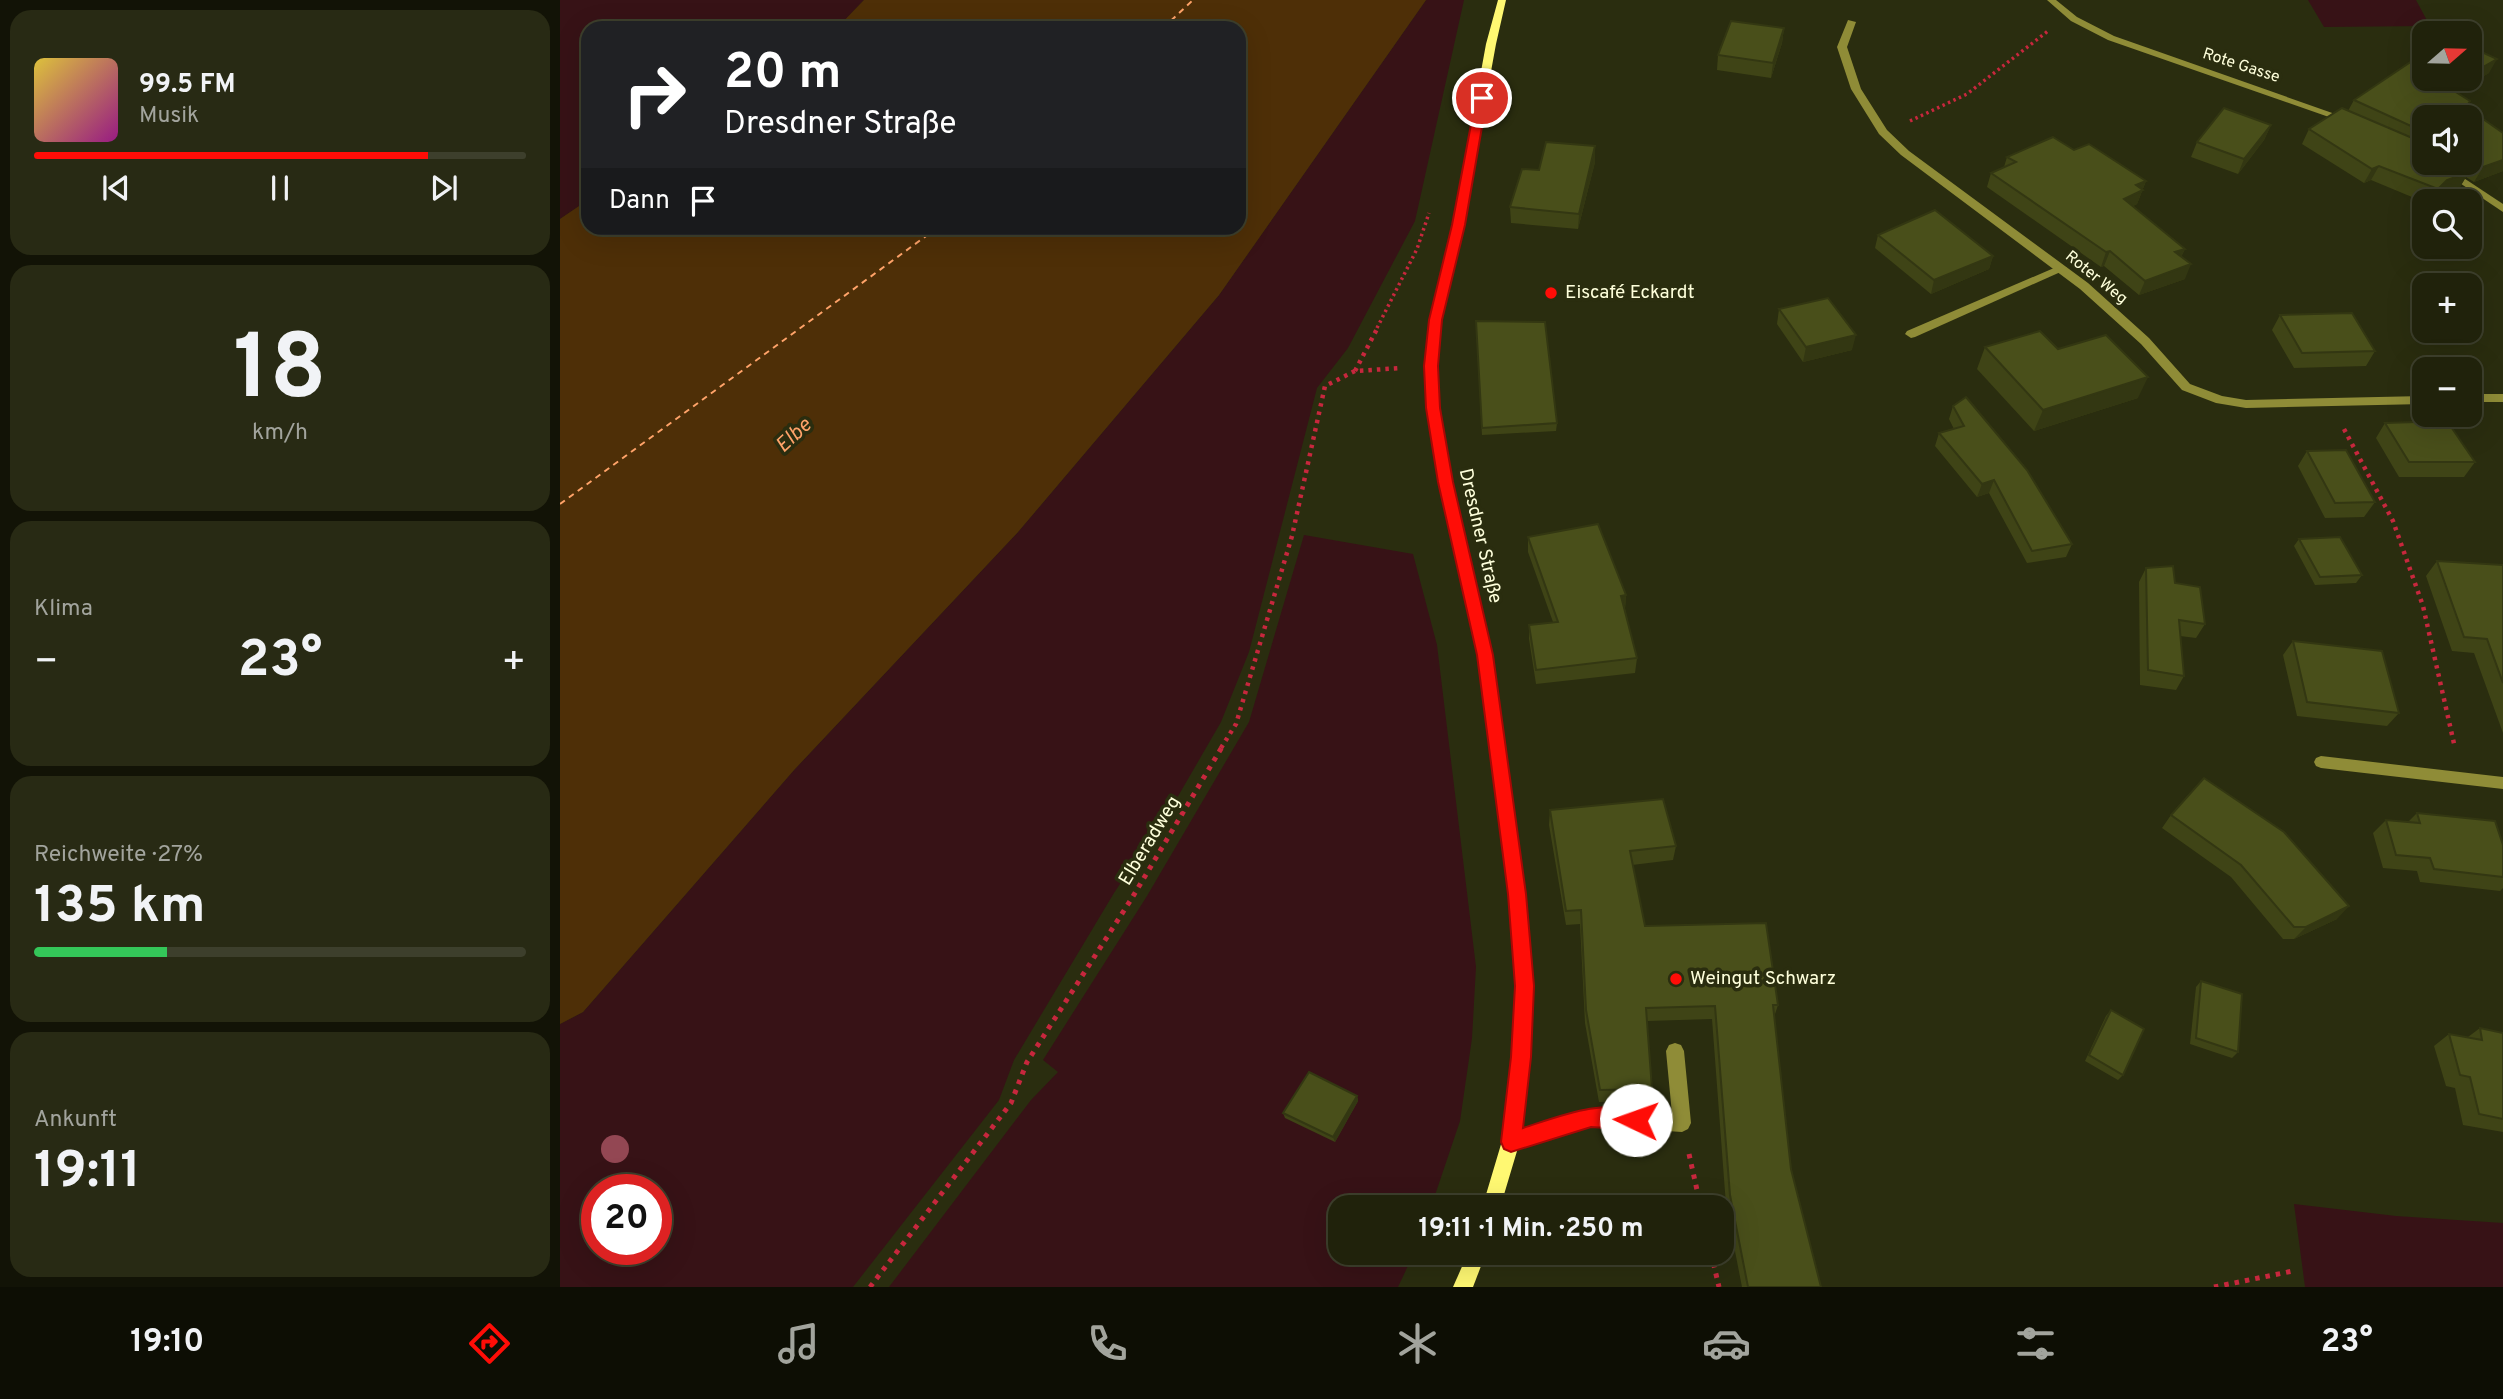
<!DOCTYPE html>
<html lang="de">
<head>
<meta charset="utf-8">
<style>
  :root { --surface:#20220b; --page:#282a14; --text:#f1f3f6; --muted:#a2a49d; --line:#3d3f2c; --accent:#ff0d07 }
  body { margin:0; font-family:Overpass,sans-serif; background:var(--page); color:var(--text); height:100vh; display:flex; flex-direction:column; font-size:26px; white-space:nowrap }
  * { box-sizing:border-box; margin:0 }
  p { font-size:23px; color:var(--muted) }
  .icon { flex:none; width:38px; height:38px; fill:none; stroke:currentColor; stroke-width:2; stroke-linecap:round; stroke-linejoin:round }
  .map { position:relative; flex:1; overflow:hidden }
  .drawer { display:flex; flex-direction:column; gap:10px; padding:10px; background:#121306; width:560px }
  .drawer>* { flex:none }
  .guide { position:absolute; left:21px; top:21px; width:665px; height:214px; border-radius:21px; box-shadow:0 7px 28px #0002,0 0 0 2px var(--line); background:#202124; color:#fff; overflow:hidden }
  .needle { width:46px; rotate:70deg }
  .tools { position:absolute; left:1852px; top:21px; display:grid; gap:14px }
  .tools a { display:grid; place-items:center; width:70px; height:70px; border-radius:14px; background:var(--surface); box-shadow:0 7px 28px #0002,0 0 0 2px var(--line); font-size:35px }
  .speed { position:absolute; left:21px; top:1174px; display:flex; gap:14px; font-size:35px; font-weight:700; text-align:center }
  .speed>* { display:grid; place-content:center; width:91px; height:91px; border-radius:50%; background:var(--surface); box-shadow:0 7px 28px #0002,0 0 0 2px var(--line); line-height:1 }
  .speed .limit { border:10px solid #d22; background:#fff; color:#111 }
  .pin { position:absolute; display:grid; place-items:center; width:60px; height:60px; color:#fff; margin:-30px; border:4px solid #fff; border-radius:50%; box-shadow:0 2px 7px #0007 }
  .me { position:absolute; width:77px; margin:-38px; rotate:273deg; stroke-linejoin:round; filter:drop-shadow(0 0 5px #0008) }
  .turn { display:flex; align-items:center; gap:24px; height:147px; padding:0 28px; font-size:32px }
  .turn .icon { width:91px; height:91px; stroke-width:2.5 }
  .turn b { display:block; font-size:49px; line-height:60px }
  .then { display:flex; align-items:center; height:66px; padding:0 28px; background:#0003; gap:14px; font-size:26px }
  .big { font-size:52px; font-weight:700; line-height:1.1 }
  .drawer .card { flex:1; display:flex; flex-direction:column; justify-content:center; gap:10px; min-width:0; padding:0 24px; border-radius:21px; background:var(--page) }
  .drawer .dial { align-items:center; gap:0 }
  .dial b { font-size:91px; line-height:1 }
  .song { display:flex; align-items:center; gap:21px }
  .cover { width:84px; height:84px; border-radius:10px; background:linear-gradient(135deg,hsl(50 70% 55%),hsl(310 70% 35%)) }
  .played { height:7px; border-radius:4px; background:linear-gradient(90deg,var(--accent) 80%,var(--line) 80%) }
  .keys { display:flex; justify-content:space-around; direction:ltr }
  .heat { display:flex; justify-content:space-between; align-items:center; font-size:38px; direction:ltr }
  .charge { height:10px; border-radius:5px; background:linear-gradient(90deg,#34c759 27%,var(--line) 0) }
  .trip { position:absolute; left:768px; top:1195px; width:406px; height:70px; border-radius:21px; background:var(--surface); box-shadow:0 7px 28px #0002,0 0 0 2px var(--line); font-weight:700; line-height:70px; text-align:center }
  .tabs { display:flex; height:112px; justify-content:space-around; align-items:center; background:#0d0e04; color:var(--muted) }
  .tabs .icon { width:49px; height:49px }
  .tabs .active { color:var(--accent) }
  .tabs b { font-size:32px; color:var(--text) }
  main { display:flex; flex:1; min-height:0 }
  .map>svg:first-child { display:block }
</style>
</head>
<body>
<main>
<section class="drawer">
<div class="card">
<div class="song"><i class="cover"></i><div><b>99.5 FM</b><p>Musik</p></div></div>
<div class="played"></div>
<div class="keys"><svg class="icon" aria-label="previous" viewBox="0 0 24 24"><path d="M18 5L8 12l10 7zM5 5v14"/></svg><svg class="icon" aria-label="pause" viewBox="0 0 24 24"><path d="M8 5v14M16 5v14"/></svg><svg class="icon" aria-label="next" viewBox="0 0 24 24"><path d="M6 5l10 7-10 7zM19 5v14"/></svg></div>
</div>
<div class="card dial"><b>18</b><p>km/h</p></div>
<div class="card"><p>Klima</p>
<div class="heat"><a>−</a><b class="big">23°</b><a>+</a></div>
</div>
<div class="card"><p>Reichweite · 27%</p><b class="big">135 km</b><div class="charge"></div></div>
<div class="card"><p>Ankunft</p><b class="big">19:11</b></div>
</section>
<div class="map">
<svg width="1943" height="1287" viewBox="0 0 1943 1287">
  <rect width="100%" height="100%" fill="#2a2d0f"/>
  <g fill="#371216" fill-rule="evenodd">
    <polygon points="0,0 304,0 277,28 28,28 28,200 0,219"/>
    <path d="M866,0H904L855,221L788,348L757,388L689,652L661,722L617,798L554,893L454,1060L439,1100L293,1287H0V1024L23,1012L234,770L458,532L659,295ZM37,1190H96V1250H37Z"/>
    <polygon points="1748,0 1856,0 1870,26 1764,27"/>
    <polygon points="744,535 853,554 877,645 916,967 912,1038 900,1121 871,1207 780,1208 780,1253 854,1253 838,1287 329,1287 471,1100 498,1072 483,1060 587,896 689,722"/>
    <polygon points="1734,1204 1836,1216 1943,1223 1943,1287 1745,1287"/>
  </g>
  <polygon fill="#4e2f07" points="304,0 866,0 659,295 458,532 234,770 23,1012 0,1024 0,219 28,200 28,228 679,228 679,28 277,28"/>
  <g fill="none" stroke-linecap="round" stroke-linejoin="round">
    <g stroke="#ffa369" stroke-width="2" stroke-dasharray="6 5" stroke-linecap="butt">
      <polyline points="603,28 633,0"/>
      <polyline points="0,504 377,228"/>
    </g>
    <g stroke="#c7273d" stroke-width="3.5" stroke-dasharray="2.5 3.5" stroke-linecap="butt">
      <polyline points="1350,121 1407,94 1488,31"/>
      <polyline points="817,328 857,249 869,213"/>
    </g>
    <g stroke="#c7273d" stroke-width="4.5" stroke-dasharray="3.5 5" stroke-linecap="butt">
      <polyline points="795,371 818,327"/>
      <polyline points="1784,429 1833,521 1863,606 1895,748"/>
      <polyline points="661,748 676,724 732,536 765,386 795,371 842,368"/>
    </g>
    <g stroke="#c7273d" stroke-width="5" stroke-dasharray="4.5 6" stroke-linecap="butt">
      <polyline points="1129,1154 1141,1208"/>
      <polyline points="1151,1253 1159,1287"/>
      <polyline points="310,1287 451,1103 467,1062 572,898 662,747"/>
      <polyline points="1654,1287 1733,1271"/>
    </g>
    <g fill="#8f8c37" fill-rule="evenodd">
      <polygon points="1501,265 1507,268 1505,270 1355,337 1351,338 1345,334 1347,331"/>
      <polygon points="1115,1043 1121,1045 1124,1051 1131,1123 1128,1129 1122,1132 1031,1126 951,1150 945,1147 942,1141 945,1135 1031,1108 1112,1114 1106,1051 1109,1045"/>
    </g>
    <g fill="#8f8c37" fill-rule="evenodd">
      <polygon points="1487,0 1496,0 1517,17 1554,36 1795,121 1786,123 1548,40 1511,21"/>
      <polygon points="1288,20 1296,22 1287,47 1301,89 1327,130 1349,151 1528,283 1589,338 1630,384 1662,396 1686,400 1864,396 1864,404 1686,408 1656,403 1622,390 1581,344 1520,289 1341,155 1319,134 1291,89 1277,47"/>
      <polygon points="1870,163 1881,163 1943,204 1943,212"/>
      <rect x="1909" y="394" width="34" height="8"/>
      <polygon points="1761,756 1943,777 1943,789 1761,768 1756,766 1754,762 1756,758"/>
    </g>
    <g fill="#fff872" fill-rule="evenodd">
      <polygon points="938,0 946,0 936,44 903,225 881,319 877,366 879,408 891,482 932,655 965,894 973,986 970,1057 960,1141 940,1208 922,1208 942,1141 952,1057 957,986 949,894 918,655 879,482 867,408 865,366 869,319 893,225 926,44"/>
      <polygon points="908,1253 926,1253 913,1287 893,1287"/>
    </g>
  </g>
  <circle fill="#934753" cx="55" cy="1149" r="14"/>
  <g fill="#3f4416" fill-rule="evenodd">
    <polygon points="1224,28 1222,43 1211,78 1157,70 1158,55"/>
    <path d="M1929,73L1896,92L1906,107L1943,133V171L1914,182L1906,177L1900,187L1878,195L1872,201L1864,202L1811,180L1804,183L1742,144L1749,129L1788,111L1794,100ZM1864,117H1909V163H1864Z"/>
    <polygon points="1711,125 1704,140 1678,174 1631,157 1637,142"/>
    <polygon points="1035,146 1035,162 1018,229 951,223 950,207 979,170"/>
    <polygon points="1514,150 1586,181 1577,204 1573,206 1625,249 1621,257 1625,279 1579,295 1544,266 1541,267 1427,187 1431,173 1444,167 1447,157"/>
    <polygon points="1318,235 1433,256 1429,269 1371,294 1315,248"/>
    <polygon points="1219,309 1292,350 1243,362 1217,324"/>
    <polygon points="1720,315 1815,351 1806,366 1734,368 1712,330"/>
    <polygon points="916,328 997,423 996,431 922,435"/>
    <polygon points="1425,347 1498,349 1578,398 1474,431 1417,369"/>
    <polygon points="1393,406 1512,544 1506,557 1467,563 1429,493 1417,497 1375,446 1379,433 1394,429 1389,419"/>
    <polygon points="1825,423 1915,462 1904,477 1839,477 1816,438"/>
    <polygon points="1747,451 1815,502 1804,517 1765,518 1738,466"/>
    <polygon points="968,537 1066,595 1065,609 1077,658 1075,673 976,684 969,639 969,625 993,622 968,552"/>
    <polygon points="1739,539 1802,575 1796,583 1755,585 1734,546"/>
    <polygon points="1877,561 1943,565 1943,733 1914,653 1892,651 1866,576"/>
    <polygon points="1586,568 1615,583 1645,624 1636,638 1620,636 1624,676 1616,690 1580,685 1579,582"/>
    <polygon points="1733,641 1839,713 1827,726 1737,716 1723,655"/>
    <polygon points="990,810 1116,846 1113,860 1072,865 1085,926 1218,1005 1214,1017 1231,1169 1261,1287 1182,1287 1166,1205 1152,1019 1087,1021 1092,1089 1090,1101 1039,1102 1025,1023 1020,924 1006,925 989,825"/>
    <polygon points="1857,813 1943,845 1943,888 1940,891 1860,882 1857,871 1823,868 1813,833 1826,820 1848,822"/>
    <polygon points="1611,815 1777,919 1734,939 1723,939 1671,877 1602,828"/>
    <polygon points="1641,981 1678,1052 1672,1058 1630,1044 1636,987"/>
    <polygon points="1551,1010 1563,1075 1558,1080 1525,1061 1546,1016"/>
    <polygon points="1920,1028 1943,1033 1943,1132 1903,1125 1895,1088 1886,1086 1874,1046 1889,1034 1908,1037"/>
    <polygon points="797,1096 798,1101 775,1142 725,1118 723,1113"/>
  </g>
  <g fill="#333712">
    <polygon points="1224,28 1222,43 1211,78 1213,63"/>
    <polygon points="1937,59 1929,73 1880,102 1888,87 1903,79 1909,79 1909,75"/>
    <polygon points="1711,125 1704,140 1678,174 1684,159"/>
    <polygon points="1035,146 1035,162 1018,229 1019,214"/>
    <polygon points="1943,160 1943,171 1914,182 1923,167"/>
    <polygon points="1819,166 1811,180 1804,183 1812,169"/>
    <polygon points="1909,172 1900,187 1878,195 1871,201 1878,189 1887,180"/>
    <polygon points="1586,181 1577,204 1558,213 1564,199 1576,185"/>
    <polygon points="1625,249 1618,263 1615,252"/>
    <polygon points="1550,251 1544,266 1541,267 1546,252"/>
    <polygon points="1433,256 1429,269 1371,294 1374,280"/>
    <polygon points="1631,264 1625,279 1579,295 1585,281"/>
    <polygon points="1296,335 1292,350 1243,362 1246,347"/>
    <polygon points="1588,377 1578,398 1474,431 1483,410"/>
    <polygon points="1434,480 1429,493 1417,497 1422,484"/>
    <polygon points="1066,595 1065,609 1061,596"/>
    <polygon points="1789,906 1777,919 1734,939 1746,927"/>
    <polygon points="797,1096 798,1101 775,1142 773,1137"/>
  </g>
  <g fill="#494f1a" stroke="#333712" stroke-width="2">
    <polygon points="1171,21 1224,28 1213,63 1158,55"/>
    <polygon points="1909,46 1937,59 1909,75"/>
    <polygon points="1864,53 1864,79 1903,79 1888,87 1910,101 1906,107 1943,133 1943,160 1923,167 1909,158 1909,117 1864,117 1864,132 1794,100"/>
    <polygon points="1664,108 1711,125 1684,159 1637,142"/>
    <polygon points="1782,108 1864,143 1864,163 1895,163 1909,172 1887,180 1878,189 1819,166 1812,169 1749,129"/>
    <polygon points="1493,137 1514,150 1529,144 1586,181 1576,185 1583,190 1564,199 1625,249 1615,252 1631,264 1585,281 1550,251 1546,252 1431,173 1456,162 1447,157"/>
    <polygon points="986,142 1035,146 1019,214 950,207 962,169 979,170"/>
    <polygon points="1375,210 1433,256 1374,280 1318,235"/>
    <polygon points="1268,298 1296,335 1246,347 1219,309"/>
    <polygon points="1792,313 1815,351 1742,353 1720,315"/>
    <polygon points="916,321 985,322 997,423 922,428"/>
    <polygon points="1480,331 1498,349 1546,335 1588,377 1483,410 1425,347"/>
    <polygon points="1406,397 1467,470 1512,544 1472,551 1434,480 1422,484 1379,433 1404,426 1393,406"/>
    <polygon points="1887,421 1915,462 1849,462 1825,423"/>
    <polygon points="1786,450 1815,502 1775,503 1747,451"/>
    <polygon points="1038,524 1066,595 1061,596 1077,658 976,670 969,625 998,622 968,537"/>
    <polygon points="1780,537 1802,575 1760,577 1739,539"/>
    <polygon points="1877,561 1943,565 1943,683 1927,639 1904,637"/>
    <polygon points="1613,566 1615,583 1640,587 1645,624 1619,620 1624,676 1588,670 1586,568"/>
    <polygon points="1733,641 1822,651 1839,713 1747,702"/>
    <polygon points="1644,778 1724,832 1789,906 1746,927 1734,927 1681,865 1611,815"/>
    <polygon points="1103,799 1116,846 1070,851 1085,926 1206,923 1218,1005 1213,1005 1231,1169 1261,1287 1188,1287 1170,1195 1155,1006 1086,1008 1092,1089 1040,1090 1026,1010 1021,910 1006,911 990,810"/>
    <polygon points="1857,813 1935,821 1943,845 1943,877 1874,869 1870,858 1836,855 1826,820 1860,823"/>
    <polygon points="1641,981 1682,994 1678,1052 1636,1038"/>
    <polygon points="1551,1010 1584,1029 1563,1075 1529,1055"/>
    <polygon points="1920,1028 1943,1033 1943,1119 1919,1114 1910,1077 1900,1075 1889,1034 1922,1040"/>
    <polygon points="749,1072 797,1096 773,1137 723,1113"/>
  </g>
  <path fill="#ff0d07" stroke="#a60805" stroke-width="2" d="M922,95L927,98L905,225L882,320L878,366L880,408L893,482L933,655L966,894L974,986L971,1057L963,1128C1000,1116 1045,1097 1084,1113L1086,1120L1084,1127L1076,1130L1031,1127L951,1152L944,1149L941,1142L951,1057L955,986L948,894L917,655L878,482L866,408L864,366L869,320L892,225L916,98Z"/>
  <g fill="#ff0d07" stroke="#2a2d0f" stroke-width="2.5">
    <circle cx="991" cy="293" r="7"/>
    <circle cx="1116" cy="979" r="7"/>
  </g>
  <g text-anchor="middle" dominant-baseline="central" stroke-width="7" stroke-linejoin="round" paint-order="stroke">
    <g font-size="16" fill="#feffdb" stroke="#2a2d0f">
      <text transform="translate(1681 66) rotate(18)">Rote Gasse</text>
      <text transform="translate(1536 278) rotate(39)">Roter Weg</text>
    </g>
    <g font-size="19" fill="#feffdb" stroke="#2a2d0f" text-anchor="start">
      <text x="1005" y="293">Eiscafé Eckardt</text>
      <text x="1130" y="979">Weingut Schwarz</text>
    </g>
    <g font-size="19" fill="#feffdb" stroke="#2a2d0f">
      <text transform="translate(920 536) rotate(77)">Dresdner Straße</text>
      <text transform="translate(590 841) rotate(-59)">Elberadweg</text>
    </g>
    <g font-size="21" font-style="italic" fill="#ffa369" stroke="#2a2d0f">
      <text transform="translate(234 436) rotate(-43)">Elbe</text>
    </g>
  </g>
</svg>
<div class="tools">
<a><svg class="needle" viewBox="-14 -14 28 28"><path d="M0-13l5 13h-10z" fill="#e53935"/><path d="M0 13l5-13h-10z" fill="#a2a49d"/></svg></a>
<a><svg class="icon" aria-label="sound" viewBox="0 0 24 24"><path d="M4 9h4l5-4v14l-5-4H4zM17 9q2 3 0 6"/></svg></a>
<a><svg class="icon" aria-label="search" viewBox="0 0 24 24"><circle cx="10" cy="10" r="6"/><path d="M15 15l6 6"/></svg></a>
<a>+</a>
<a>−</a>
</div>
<div class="speed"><div class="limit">20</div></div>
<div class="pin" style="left:922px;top:98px;background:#d93025"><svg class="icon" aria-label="arrive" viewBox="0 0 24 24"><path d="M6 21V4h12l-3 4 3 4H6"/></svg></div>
<svg class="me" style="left:1076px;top:1120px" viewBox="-20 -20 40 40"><circle r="19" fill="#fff"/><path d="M0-13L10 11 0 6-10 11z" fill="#ff0d07"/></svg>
<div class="trip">19:11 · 1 Min. · 250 m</div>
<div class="guide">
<div class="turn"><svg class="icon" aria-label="right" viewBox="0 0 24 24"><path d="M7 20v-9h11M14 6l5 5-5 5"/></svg><div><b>20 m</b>Dresdner Straße</div></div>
<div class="then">Dann<svg class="icon" aria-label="arrive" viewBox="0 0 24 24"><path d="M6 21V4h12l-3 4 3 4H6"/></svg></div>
</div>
</div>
</main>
<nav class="tabs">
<b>19:10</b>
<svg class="icon active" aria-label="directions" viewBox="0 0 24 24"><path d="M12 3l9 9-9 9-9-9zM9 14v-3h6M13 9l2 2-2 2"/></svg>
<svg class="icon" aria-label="music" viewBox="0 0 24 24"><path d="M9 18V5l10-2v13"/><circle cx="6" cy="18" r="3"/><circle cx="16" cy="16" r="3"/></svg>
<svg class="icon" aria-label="phone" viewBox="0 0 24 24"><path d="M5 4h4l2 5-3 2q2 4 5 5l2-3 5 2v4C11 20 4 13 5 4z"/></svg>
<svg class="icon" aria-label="climate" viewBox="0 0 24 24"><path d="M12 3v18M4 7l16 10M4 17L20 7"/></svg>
<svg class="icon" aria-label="car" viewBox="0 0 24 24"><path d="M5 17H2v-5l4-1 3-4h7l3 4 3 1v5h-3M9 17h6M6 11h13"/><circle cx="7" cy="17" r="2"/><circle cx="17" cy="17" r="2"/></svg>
<svg class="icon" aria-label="filters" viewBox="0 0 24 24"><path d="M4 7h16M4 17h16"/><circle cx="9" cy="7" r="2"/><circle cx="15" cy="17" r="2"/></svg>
<b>23°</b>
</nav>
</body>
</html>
